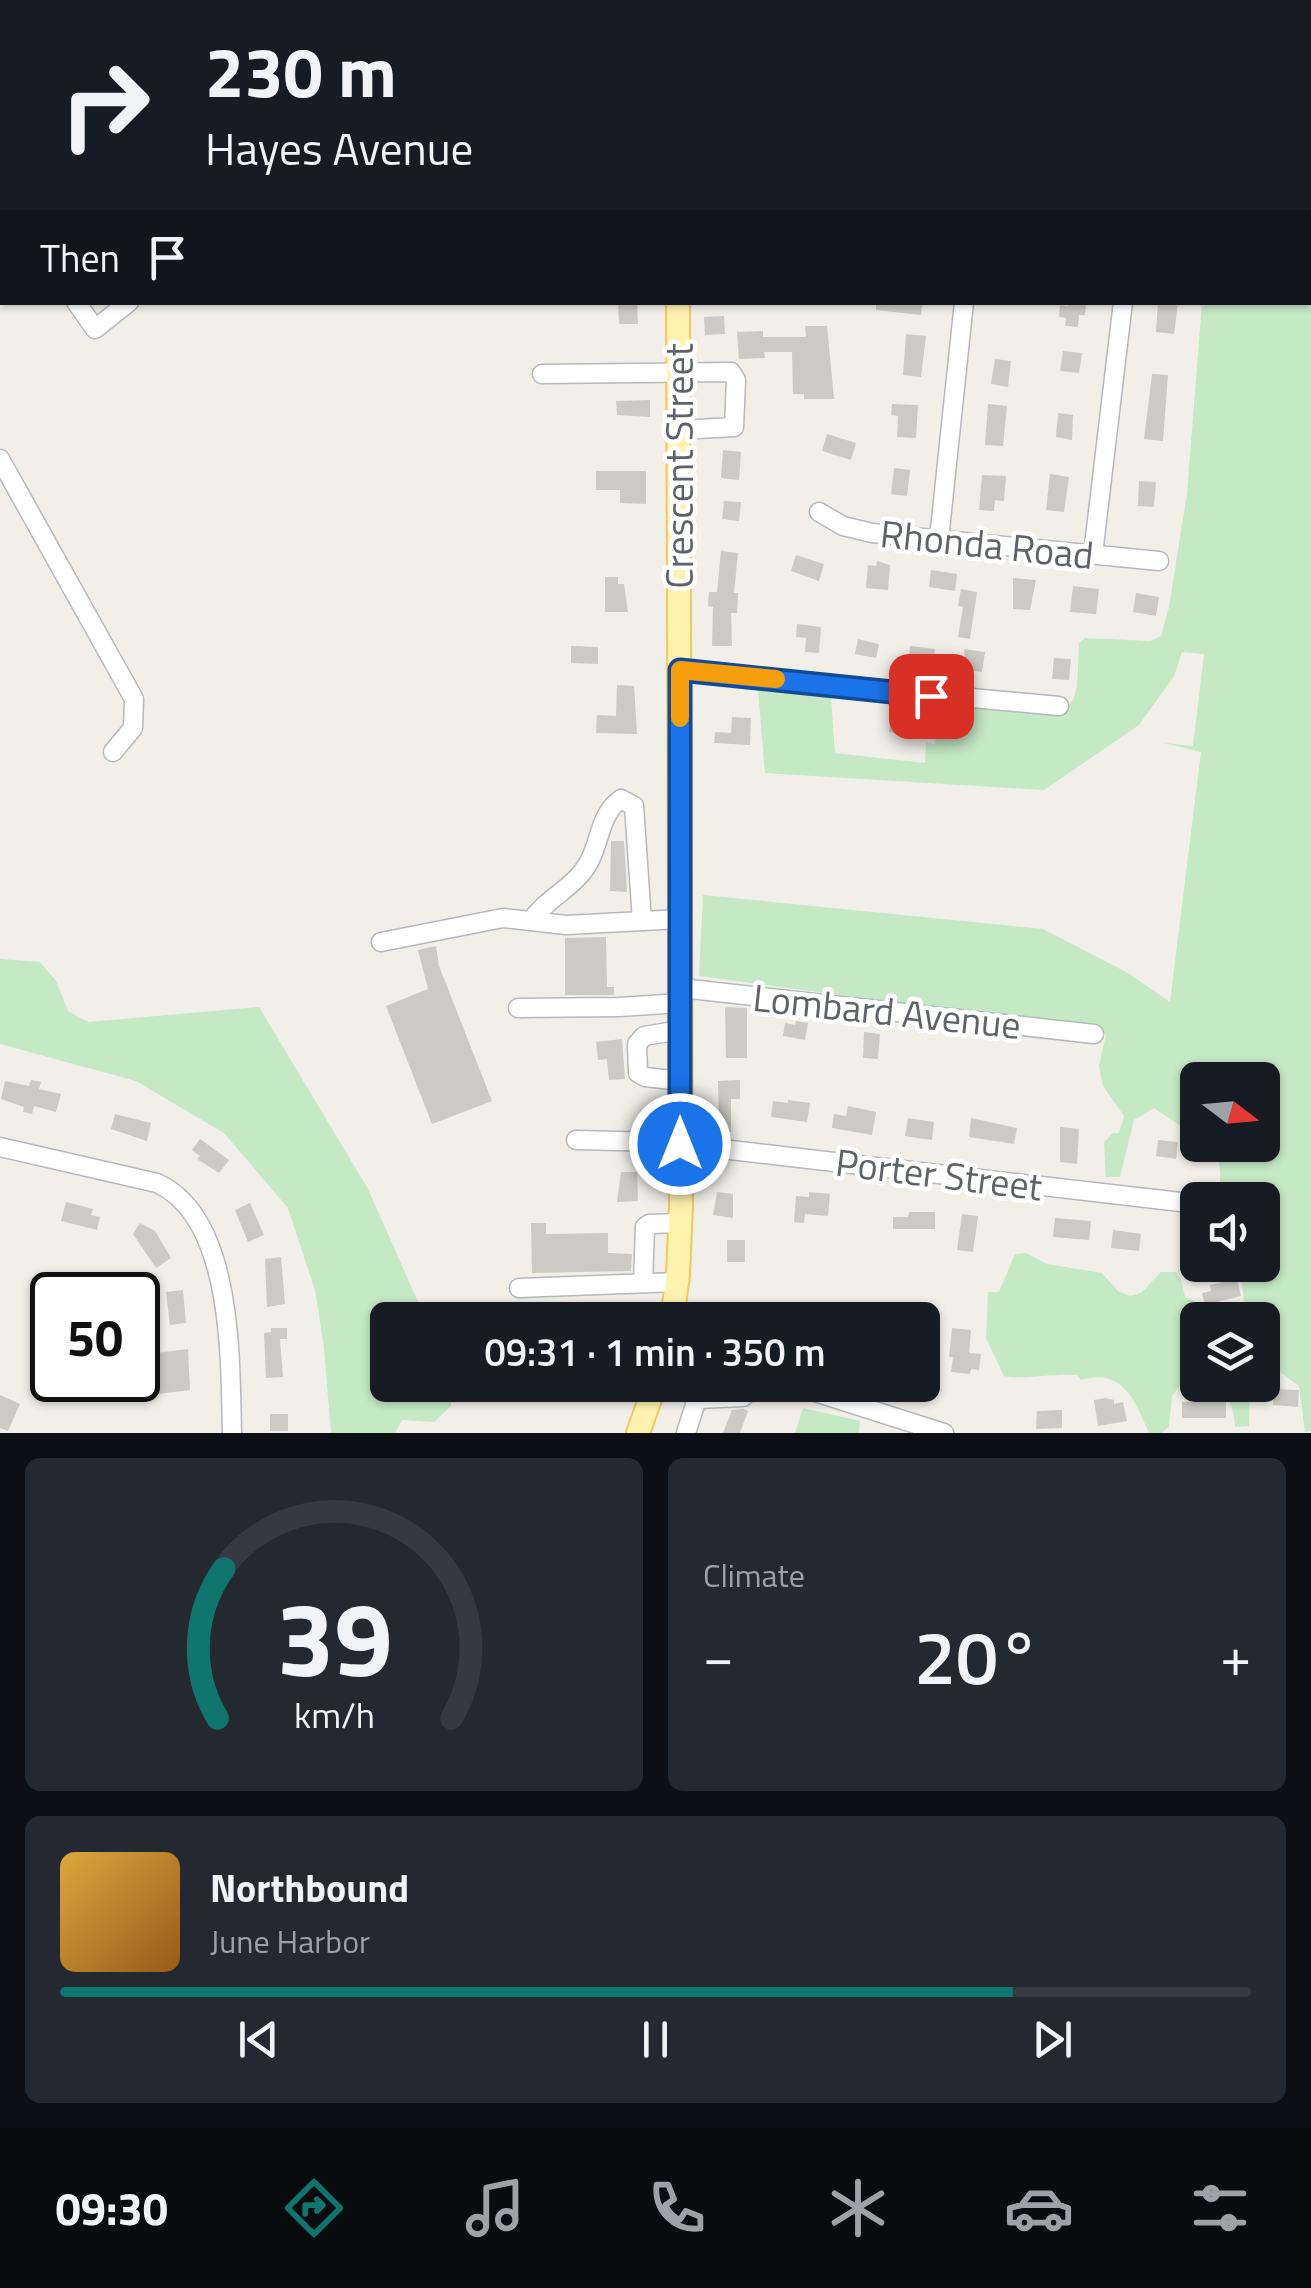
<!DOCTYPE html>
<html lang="en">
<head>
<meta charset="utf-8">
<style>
  :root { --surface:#171b24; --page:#242831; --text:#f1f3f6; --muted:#9ea1a6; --line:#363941; --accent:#0f766e }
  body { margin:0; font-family:"Titillium Web",sans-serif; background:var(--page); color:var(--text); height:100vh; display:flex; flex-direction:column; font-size:38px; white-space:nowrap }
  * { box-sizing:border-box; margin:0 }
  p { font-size:32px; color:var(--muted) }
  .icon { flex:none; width:55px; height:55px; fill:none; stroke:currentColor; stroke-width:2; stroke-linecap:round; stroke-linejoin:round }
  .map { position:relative; height:1433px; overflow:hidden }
  .sheet { display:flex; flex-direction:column; gap:25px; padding:25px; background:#0d0f14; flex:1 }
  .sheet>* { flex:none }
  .hud { position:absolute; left:0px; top:0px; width:1312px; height:305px; box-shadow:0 2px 8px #0004; background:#171b24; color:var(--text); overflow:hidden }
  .needle { width:65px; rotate:106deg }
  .tools { position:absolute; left:1180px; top:1062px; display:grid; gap:20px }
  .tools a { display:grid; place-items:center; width:100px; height:100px; border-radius:15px; background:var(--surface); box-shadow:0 2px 8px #0004; font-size:50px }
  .speed { position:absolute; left:30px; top:1272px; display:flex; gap:20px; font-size:50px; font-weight:700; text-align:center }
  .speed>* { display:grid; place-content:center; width:130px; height:130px; border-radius:50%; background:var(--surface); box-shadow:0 2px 8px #0004; line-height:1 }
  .speed .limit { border:5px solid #111; border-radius:15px; background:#fff; color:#111 }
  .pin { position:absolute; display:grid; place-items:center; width:85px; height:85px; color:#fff; margin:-42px; border-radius:20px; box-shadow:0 5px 15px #0006 }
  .me { position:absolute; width:110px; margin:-55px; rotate:0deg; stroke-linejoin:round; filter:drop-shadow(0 0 8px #0008) }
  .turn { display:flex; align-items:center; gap:35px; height:210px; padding:0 40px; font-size:45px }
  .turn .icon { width:130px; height:130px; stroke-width:2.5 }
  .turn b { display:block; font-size:70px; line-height:85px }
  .then { display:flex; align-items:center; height:95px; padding:0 40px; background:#0003; gap:20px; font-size:38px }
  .big { font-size:75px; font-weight:600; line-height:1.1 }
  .sheet .card { flex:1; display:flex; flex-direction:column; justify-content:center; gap:15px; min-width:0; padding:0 35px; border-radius:15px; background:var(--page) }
  .sheet .dial { align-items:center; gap:0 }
  .dial svg { height:260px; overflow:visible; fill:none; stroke:var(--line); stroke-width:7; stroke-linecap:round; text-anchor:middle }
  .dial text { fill:var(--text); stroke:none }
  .song { display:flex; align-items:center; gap:30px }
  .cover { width:120px; height:120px; border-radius:15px; background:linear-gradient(135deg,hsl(40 70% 55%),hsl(30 70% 35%)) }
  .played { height:10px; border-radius:5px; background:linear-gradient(90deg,var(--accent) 80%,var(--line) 80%) }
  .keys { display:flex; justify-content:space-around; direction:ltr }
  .heat { display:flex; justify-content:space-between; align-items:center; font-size:55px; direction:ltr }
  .sheet .tiles { flex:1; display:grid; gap:25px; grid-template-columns:1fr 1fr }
  .card:last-child { grid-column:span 2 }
  .trip { position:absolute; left:370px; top:1302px; width:570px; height:100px; border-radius:15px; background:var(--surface); box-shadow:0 2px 8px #0004; font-weight:600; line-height:100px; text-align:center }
  .menu { display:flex; height:160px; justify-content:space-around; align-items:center; background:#090b0e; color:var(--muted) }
  .menu .icon { width:70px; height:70px }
  .menu .current { color:var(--accent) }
  .menu b { font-size:45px; color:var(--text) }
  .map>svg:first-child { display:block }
</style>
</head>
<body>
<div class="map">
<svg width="1311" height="1433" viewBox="0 0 1311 1433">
  <rect width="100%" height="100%" fill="#f1efe8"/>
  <g fill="#c5e8c5">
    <path d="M1212,0H1311V1431L1305,1432L1299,1386L1277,1370L1263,1371L1262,1320H1246L1242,1283L1229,1265H1262V1200H1218C1220,1178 1225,1162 1208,1145H1262V1080H1198L1197,1137L1154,1108L1134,1120L1120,1177H1106L1104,1142L1113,1133H1119L1124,1116L1103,1086L1099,1066L1106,1035L1100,1027L1074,1026L699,976L703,895L1043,929L1128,973L1170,1002L1201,752L1164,743L1193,746L1204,654L1182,652L1174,676L1139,725L1044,790L765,773L758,690L831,697L835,753L925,763L926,743L935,744L937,733L932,728L911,726V700L981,702L1060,714L1073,700L1077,687L1079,643L1085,638L1150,641L1161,636L1169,607L1187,494L1202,303L1310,302V2Z"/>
    <polygon points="0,959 40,962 56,981 68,1011 88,1022 259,1007 368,1189 426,1320 388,1320 388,1385 451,1385 451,1406 434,1422 402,1420 395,1433 331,1433 324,1348 315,1290 288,1208 224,1133 136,1081 0,1044"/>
    <path d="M1026,1253L1047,1264L1102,1273L1118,1291L1130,1296L1141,1293L1161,1272H1176L1181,1279L1185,1297L1194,1301L1191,1321L1197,1324L1198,1384L1182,1383L1172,1396L1169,1427L1161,1433H1149C1135,1401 1123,1367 1081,1380L1077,1375C1057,1373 1017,1380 1004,1376L986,1338L988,1292H999L1015,1254Z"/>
    <path d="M1213,1385H1250L1249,1426L1235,1427C1234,1408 1230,1396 1213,1385Z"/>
    <polygon points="803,1408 860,1421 859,1433 795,1433"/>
  </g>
  <g fill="#cccac5">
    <polygon points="618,302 637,302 638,324 619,324"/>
    <polygon points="876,302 922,302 921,315 876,310"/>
    <polygon points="1069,302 1086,302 1085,315 1079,315 1078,327 1065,326 1066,318 1059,317 1060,305 1068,306"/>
    <polygon points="1158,302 1178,302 1174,334 1156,332"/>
    <polygon points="724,316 725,334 705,335 704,317"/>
    <polygon points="805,326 827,326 834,399 804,399 804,394 793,394 792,352 764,352 765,358 739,359 737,332 763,331 763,337 806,337"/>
    <polygon points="906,334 926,336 921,377 903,375"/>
    <polygon points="1063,351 1082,353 1079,373 1060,371"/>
    <polygon points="995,359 1011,361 1008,387 991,384"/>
    <polygon points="1152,374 1168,375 1163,441 1144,439"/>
    <polygon points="650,400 650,417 617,415 616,401"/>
    <polygon points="892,404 918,405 916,438 897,437 898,416 891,415"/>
    <polygon points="988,404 1007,406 1003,446 985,445"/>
    <polygon points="1058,413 1073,415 1072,440 1056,437"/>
    <polygon points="827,434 856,443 851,460 822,451"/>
    <polygon points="723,450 741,452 739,480 721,478"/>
    <polygon points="894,468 910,470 907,496 891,494"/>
    <polygon points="596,471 646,471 646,504 620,503 620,490 596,490"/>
    <polygon points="1050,474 1069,477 1064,512 1046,510"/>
    <polygon points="982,475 1006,476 1004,501 995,500 994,511 979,510"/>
    <polygon points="1139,481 1156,482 1154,507 1138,506"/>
    <polygon points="724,501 741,502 739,521 722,519"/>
    <polygon points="721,551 738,553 734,593 738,593 737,613 731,613 732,646 712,646 713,607 708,606 709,592 717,592"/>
    <polygon points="796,555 824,564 819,581 791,571"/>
    <polygon points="877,561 890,565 888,590 866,588 868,565 876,566"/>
    <polygon points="931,570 957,574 955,591 929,587"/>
    <polygon points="605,577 618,577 618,584 624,584 628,612 605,612"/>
    <polygon points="1013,578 1036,580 1030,610 1013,609"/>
    <polygon points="1073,586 1099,589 1096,614 1070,612"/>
    <polygon points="961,589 977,592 970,639 958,637 963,607 958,606"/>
    <polygon points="1136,593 1159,597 1156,616 1133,612"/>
    <polygon points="797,624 821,627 819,653 805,652 806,638 796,637"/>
    <polygon points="858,639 879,644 876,658 855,654"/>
    <polygon points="571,646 598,647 598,664 571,663"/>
    <polygon points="910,646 935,649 933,668 908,665"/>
    <polygon points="964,649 985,652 982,672 966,670"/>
    <polygon points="1054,658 1071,659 1069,680 1052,679"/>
    <polygon points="617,685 634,686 637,734 596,733 597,715 616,716"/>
    <polygon points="892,711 907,714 904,734 889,732"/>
    <polygon points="732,717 751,718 750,745 714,743 715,732 731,733"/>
    <polygon points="611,841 624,841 627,892 610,891"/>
    <polygon points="606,937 607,987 614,987 614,995 565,995 565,938"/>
    <polygon points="436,946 439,966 492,1101 432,1124 386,1006 428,989 418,950"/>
    <polygon points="725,1007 747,1008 747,1058 726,1058"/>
    <polygon points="796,1021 808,1023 805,1040 783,1036 785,1023 795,1025"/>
    <polygon points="864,1032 880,1034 878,1059 863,1058"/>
    <polygon points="622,1039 625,1079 609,1080 607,1059 598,1060 596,1042"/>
    <polygon points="31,1080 41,1082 39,1089 61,1094 56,1112 34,1106 32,1114 23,1112 24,1107 1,1099 5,1081 29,1086"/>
    <polygon points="740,1080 740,1099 731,1099 731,1132 719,1132 718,1081"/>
    <polygon points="788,1100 810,1103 807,1122 771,1117 773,1101 788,1103"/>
    <polygon points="848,1106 876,1112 872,1135 832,1128 834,1114 846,1116"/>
    <polygon points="115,1114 151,1123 147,1141 111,1129"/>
    <polygon points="908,1118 934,1122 932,1140 905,1136"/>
    <polygon points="971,1118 1017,1128 1014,1144 969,1137"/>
    <polygon points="1060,1127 1079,1129 1077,1164 1060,1162"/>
    <polygon points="200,1139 229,1160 219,1173 197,1159 200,1156 192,1150"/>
    <polygon points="1158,1140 1178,1142 1176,1159 1156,1156"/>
    <polygon points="621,1172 637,1172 638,1201 617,1202"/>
    <polygon points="717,1192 733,1194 733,1218 713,1215"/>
    <polygon points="809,1192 830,1194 828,1216 805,1214 804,1223 794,1222 796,1196 809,1197"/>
    <polygon points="66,1202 93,1209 91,1215 100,1217 97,1230 61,1221"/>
    <polygon points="250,1203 264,1235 248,1242 235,1210"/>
    <polygon points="909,1212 935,1212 935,1229 893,1229 893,1217 908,1217"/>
    <polygon points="962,1214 978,1216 973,1252 957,1250"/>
    <polygon points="1055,1218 1091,1221 1089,1240 1053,1237"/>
    <polygon points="140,1223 155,1231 171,1258 156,1268 133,1234"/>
    <polygon points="531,1223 546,1223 546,1234 608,1233 608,1253 632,1254 631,1271 532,1273"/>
    <polygon points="1113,1230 1141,1234 1139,1251 1111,1248"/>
    <rect x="727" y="1240" width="18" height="22"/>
    <polygon points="281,1257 285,1304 267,1307 265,1259"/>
    <polygon points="1237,1279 1241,1296 1205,1305 1202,1293 1211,1291 1210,1285"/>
    <polygon points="183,1290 186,1323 170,1325 166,1292"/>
    <polygon points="271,1328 287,1328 287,1339 280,1339 283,1377 266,1378 264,1333 271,1332"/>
    <polygon points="952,1328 971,1330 969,1353 981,1354 979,1370 971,1369 970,1374 951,1372 953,1357 949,1357"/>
    <polygon points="188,1349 190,1390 158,1394 156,1353"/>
    <polygon points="1274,1389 1299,1390 1298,1407 1273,1405"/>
    <polygon points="0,1395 20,1404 8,1431 0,1428"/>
    <polygon points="1105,1398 1114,1400 1114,1404 1123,1402 1127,1421 1098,1426 1094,1400"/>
    <polygon points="1226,1400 1226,1418 1182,1418 1182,1402"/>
    <polygon points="744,1409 748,1411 740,1433 723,1433 732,1410"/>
    <polygon points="1062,1410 1062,1428 1036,1429 1037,1411"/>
    <rect x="270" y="1414" width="18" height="17"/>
  </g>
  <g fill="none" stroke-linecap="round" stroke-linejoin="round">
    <g stroke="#b5b8bc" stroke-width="21">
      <g id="minor">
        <polyline points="496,0 496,2"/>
        <polyline points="1137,0 1139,2"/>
        <polyline points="76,302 95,329 129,302"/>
        <polyline points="542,374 731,372 736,380 734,427 679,430"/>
        <polyline points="0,459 134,699 133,728 113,752"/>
        <polyline points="819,512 843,526 872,533 1159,561"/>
        <polyline points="939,539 964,302"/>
        <polyline points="1093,554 1123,302"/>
        <polyline points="679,671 1059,706"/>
        <path d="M531,921C548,896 576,888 590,860C601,838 600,814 621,799L634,806L642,921"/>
        <polyline points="381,942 503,918 566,925 681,919"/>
        <polyline points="681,988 1094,1034"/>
        <polyline points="518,1008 619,1007 681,1003"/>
        <polyline points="681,1081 645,1077 638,1073 637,1044 644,1036 681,1030"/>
        <polyline points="576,1140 661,1142 1198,1204"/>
        <path d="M0,1147L157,1183C234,1218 230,1361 232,1433"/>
        <polyline points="643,1283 645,1227 649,1224 680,1223"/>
        <polyline points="519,1288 677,1282"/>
        <polyline points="679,1385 697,1399 686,1433"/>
        <polyline points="793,1385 944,1433"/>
        <polyline points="697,1399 743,1397 756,1385"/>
      </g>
    </g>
    <g stroke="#f2c960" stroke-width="26">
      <g id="major">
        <polyline points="298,2 301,0"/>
        <polyline points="679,2 679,0"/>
        <polyline points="0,219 2,217"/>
        <polyline points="672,1320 678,1275 681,1206 678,302"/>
        <polyline points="638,1433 655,1385"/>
      </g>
    </g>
    <use href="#minor" stroke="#fff" stroke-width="18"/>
    <use href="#major" stroke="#fff2af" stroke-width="22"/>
  </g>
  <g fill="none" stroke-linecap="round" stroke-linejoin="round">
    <g stroke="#114b97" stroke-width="25">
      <polyline id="route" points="680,1144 680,670 931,696"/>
    </g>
    <use href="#route" stroke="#1a73e8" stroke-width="18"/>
    <polyline stroke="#f59e0b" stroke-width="18" points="680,718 680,670 776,679"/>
  </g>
  <g text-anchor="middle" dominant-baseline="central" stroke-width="9" stroke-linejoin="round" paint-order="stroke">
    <g font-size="38" fill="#5f6368" stroke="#fff">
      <text transform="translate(679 466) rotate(-90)">Crescent Street</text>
      <text transform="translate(987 544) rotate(6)">Rhonda Road</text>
      <text transform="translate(887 1011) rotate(6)">Lombard Avenue</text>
      <text transform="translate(939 1174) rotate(7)">Porter Street</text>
    </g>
  </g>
</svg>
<div class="tools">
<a><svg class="needle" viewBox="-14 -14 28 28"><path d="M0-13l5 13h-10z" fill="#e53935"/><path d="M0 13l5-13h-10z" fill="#9ea1a6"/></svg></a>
<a><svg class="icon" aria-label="sound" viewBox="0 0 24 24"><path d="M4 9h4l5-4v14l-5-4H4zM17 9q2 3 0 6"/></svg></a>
<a><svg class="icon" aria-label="layers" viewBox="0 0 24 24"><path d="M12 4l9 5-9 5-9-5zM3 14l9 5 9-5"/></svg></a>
</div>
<div class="speed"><div class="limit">50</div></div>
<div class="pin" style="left:931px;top:696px;background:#d93025"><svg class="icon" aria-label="arrive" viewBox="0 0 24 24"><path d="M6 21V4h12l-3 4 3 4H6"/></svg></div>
<svg class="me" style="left:680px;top:1144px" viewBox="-20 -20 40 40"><circle r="17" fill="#1a73e8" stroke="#fff" stroke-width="3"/><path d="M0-11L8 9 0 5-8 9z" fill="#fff"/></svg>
<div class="trip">09:31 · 1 min · 350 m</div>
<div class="hud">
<div class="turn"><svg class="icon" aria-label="right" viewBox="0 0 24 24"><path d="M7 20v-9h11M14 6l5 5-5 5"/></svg><div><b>230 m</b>Hayes Avenue</div></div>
<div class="then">Then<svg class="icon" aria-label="arrive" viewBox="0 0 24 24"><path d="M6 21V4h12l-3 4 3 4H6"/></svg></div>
</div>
</div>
<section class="sheet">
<div class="tiles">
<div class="card dial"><svg viewBox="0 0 100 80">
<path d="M14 69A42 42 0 1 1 86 69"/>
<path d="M14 69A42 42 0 0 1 16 23" stroke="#0f766e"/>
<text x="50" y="56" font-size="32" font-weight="700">39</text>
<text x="50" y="72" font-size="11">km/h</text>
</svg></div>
<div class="card"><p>Climate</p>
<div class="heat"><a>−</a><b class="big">20°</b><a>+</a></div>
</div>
<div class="card">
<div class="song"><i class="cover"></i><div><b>Northbound</b><p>June Harbor</p></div></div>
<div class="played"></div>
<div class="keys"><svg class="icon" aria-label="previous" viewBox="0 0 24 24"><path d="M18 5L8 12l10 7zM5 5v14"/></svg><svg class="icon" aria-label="pause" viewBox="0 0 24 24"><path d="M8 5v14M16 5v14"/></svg><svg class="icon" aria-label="next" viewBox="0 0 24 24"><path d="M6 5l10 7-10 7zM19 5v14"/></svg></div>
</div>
</div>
</section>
<nav class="menu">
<b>09:30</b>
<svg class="icon current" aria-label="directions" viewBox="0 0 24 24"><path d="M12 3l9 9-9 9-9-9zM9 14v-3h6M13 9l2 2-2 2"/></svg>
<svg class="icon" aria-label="music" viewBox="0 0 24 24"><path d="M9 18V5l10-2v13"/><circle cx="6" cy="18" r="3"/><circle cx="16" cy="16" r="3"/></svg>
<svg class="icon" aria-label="phone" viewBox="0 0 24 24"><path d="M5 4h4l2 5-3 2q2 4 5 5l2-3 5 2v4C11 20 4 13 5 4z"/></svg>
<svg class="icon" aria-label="climate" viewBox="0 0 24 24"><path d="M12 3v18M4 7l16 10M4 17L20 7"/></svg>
<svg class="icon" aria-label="car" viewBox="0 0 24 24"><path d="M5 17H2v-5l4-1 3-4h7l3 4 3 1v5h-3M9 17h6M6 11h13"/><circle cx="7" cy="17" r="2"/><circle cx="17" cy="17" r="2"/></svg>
<svg class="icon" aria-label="filters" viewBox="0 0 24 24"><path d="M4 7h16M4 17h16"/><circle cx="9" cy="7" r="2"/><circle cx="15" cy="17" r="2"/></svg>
</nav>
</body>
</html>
